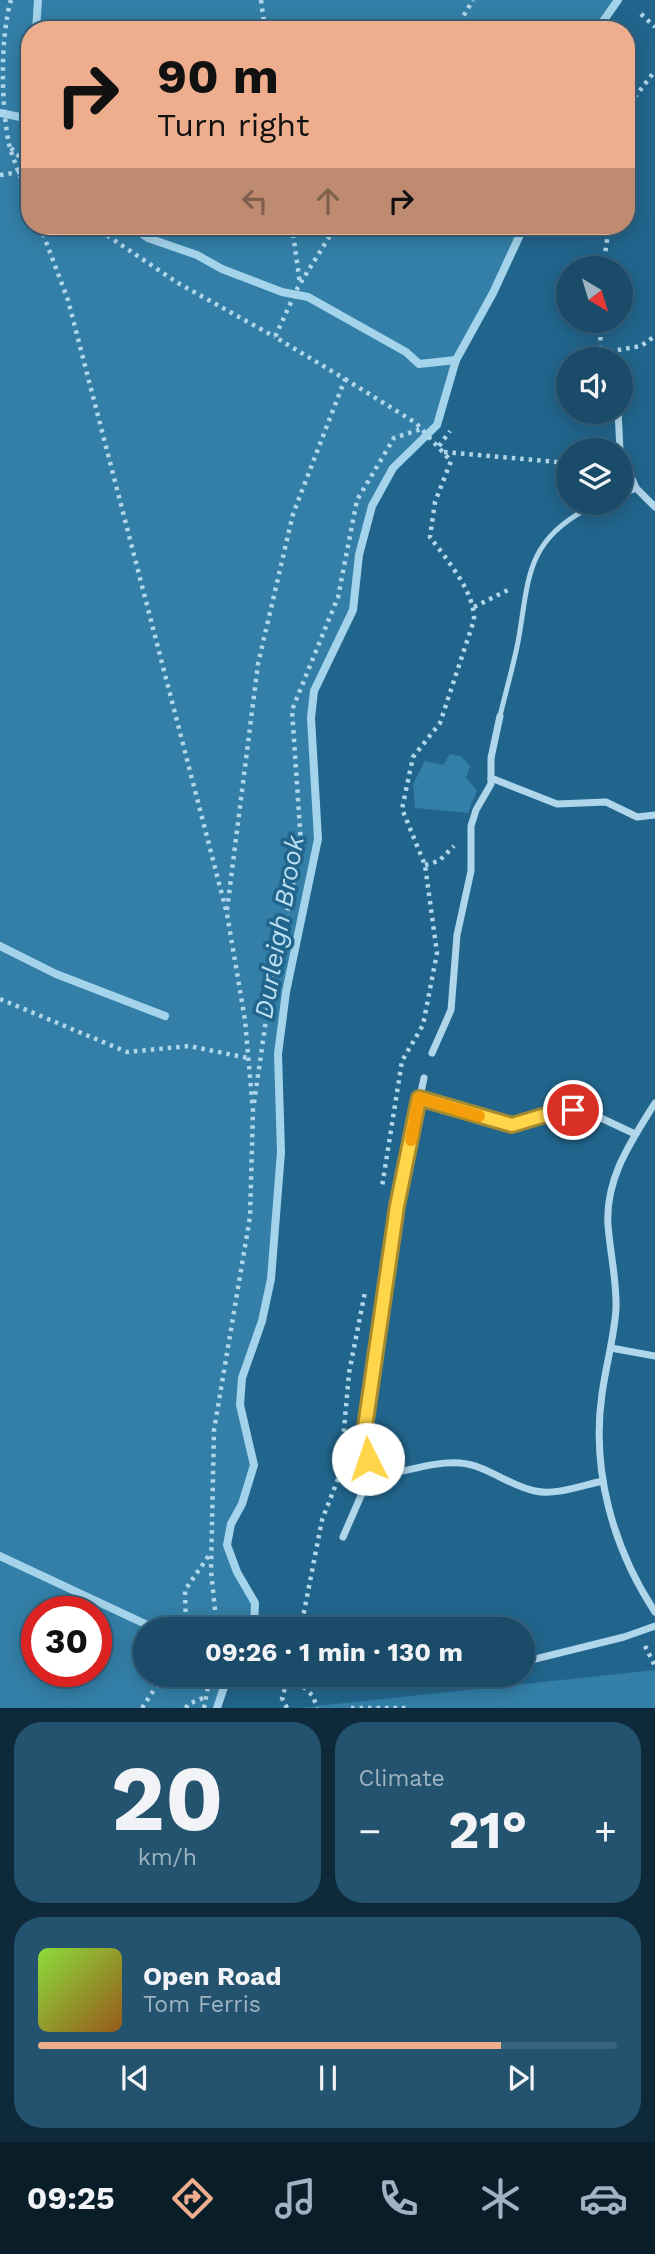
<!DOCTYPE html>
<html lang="en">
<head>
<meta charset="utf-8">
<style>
  :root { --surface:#1a4c69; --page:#23536f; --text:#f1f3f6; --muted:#9fb4c0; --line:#38637d; --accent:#eead8d }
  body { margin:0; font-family:"Work Sans",sans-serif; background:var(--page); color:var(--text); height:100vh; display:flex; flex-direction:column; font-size:26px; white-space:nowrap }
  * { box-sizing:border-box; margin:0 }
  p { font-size:23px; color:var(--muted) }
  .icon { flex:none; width:38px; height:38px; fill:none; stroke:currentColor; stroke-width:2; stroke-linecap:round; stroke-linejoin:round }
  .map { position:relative; height:1708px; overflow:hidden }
  .side { display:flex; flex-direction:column; gap:14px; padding:14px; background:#0e2a3a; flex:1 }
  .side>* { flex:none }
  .top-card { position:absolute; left:21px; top:21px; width:614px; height:214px; border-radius:28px; box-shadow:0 4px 18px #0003,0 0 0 2px var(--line); background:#eead8d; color:#111; overflow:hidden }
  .needle { width:46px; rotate:142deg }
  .controls { position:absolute; left:556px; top:256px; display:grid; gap:14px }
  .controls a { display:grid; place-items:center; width:77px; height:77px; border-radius:50%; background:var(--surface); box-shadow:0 4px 18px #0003,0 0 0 2px var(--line); font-size:35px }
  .speed { position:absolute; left:21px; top:1596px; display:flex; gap:14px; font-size:35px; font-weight:700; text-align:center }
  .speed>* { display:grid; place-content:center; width:91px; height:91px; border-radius:50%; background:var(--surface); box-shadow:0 4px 18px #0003,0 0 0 2px var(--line); line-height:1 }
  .speed .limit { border:10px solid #d22; background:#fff; color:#111 }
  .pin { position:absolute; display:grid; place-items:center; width:60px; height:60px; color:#fff; margin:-30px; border:4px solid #fff; border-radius:50%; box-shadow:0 2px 7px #0007 }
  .me { position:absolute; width:77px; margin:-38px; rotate:356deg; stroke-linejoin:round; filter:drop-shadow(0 0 5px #0008) }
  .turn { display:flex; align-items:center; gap:24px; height:147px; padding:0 21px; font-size:32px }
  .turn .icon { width:91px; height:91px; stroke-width:2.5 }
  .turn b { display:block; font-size:49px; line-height:60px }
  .lanes { display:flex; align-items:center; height:66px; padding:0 21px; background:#0003; justify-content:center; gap:35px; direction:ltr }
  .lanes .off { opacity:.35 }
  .big { font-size:52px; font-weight:700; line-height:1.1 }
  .side .tile { flex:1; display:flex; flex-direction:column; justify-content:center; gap:10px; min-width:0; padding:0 24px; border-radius:28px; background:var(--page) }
  .side .dial { align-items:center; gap:0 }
  .dial b { font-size:91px; line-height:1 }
  .song { display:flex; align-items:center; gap:21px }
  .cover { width:84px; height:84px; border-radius:10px; background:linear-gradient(135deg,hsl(90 70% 55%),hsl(30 70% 35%)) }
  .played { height:7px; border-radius:4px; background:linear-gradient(90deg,var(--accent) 80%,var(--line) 80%) }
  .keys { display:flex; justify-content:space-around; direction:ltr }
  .heat { display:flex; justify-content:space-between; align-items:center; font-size:38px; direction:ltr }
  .side .tiles { flex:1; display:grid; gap:14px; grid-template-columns:1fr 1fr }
  .tile:last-child { grid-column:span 2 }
  .trip { position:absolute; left:133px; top:1617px; width:402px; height:70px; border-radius:35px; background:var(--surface); box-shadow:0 4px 18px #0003,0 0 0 2px var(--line); font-weight:700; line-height:70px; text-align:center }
  .tabs { display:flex; height:112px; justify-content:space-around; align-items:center; background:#0a1e2a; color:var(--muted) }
  .tabs .icon { width:49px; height:49px }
  .tabs .selected { color:var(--accent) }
  .tabs b { font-size:32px; color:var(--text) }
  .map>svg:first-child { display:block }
</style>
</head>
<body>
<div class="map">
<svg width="655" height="1708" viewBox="0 0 655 1708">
  <rect width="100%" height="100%" fill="#22658c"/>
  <g fill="#337fa7" fill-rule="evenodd">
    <path d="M0,0H618L597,30H30V226H524L493,293L456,360L437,425L393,468L372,506L359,555L353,610L314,691L311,718L318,839L286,992L278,1054L281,1152L271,1279L262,1321L242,1378L240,1405L254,1465L242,1504L231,1524L227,1545L237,1572L255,1603L254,1629H145V1675H228L217,1708H0ZM37,1612H96V1671H37Z"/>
    <polygon points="450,754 461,756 470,766 466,778 477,790 468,813 415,808 413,784 425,761 443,765"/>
    <polygon points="655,1670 655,1708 298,1708"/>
  </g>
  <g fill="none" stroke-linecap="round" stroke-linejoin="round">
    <g stroke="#a4d4ec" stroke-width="8">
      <polyline points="36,30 38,0"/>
      <polyline points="597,30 618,0"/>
      <polyline points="0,113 30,119"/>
      <polyline points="131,226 148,238 197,255 222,269 282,292 308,297 406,352 419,364 456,360"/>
      <polyline points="0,946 56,974 165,1016"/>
      <polyline points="0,1556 156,1629"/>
      <polyline points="254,1629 255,1603 237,1572 227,1545 231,1524 242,1504 254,1465 240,1405 242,1378 262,1321 271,1279 281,1152 278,1054 286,992 318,839 311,718 314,691 353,610 359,555 372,506 393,468 437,425 456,360 493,293 524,226"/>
      <polyline points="217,1708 228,1675"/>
    </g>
    <g stroke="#b0d6eb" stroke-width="4.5" stroke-dasharray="3.5 5" stroke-linecap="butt">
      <path d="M11,0C0,37 1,106 9,144C14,163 23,182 30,200"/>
      <polyline points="261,0 265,30"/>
      <polyline points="641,14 655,27"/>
      <polyline points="455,30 473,0"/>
      <polyline points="626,112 631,102 655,71"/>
      <polyline points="11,148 30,168"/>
      <polyline points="0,175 19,172"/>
      <polyline points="40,226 68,300 227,914 245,1020 253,1111 250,1217 214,1430 211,1571 217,1629"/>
      <polyline points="93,226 178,283 275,337"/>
      <polyline points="292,226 300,284"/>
      <polyline points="603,268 609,226"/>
      <polyline points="600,320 601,359"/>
      <polyline points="601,353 641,346 655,336"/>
      <path d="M345,379L416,423L451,461L435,502L430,537C447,560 475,592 474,620L440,723L413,757L402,809L425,865L437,953L423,1025L402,1061L382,1187"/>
      <polyline points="439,446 450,431"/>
      <polyline points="444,452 569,463"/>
      <polyline points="474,607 510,589"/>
      <polyline points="425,865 439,861 454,846"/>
      <polyline points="227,910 258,664 293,514 345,379 275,337 298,287 336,226"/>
      <polyline points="0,999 127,1052 189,1046 248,1058"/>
      <polyline points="254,1103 267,1013 301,844 292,710 338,597 357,500 394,438 421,429"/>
      <polyline points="186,1629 185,1590 210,1554"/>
      <polyline points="297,1629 303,1617 322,1520 340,1474 349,1373 365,1292"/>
      <polyline points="645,1646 655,1666"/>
      <polyline points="291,1675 313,1696 317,1708"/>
      <polyline points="142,1708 164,1675"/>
      <polyline points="186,1708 188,1704 206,1697"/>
      <polyline points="204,1708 210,1675"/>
      <polyline points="287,1708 282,1698 289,1675"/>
      <polyline points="351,1708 408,1708"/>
    </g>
    <path stroke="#b0d6eb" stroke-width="5" d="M500,716C506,691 513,667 518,642C529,582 524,543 585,510"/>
    <g stroke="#b0d6eb" stroke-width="7">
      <polyline points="618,411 620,450"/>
      <polyline points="621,453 636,488 655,507"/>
      <polyline points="621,494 636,488"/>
      <polyline points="585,510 603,502"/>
      <polyline points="491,778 557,804 606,802 637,817 655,815"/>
      <polyline points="432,1053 451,1010 457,935 471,871 471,826 476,810 491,784 491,758 500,716"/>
      <polyline points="419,1098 511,1125 562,1110 573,1109 601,1118 635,1134"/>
      <path d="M655,1103C632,1140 605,1178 608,1225C610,1253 617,1280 616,1309C614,1338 606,1365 602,1394C591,1470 613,1548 655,1612"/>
      <polyline points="611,1348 655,1356"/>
      <path d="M370,1475C400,1476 426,1461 460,1463C487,1465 509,1486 535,1491C555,1496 583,1485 603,1481"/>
      <polyline points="343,1537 370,1475 364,1434 397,1206 424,1078"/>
      <polyline points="523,1662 624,1637 655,1626"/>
      <polyline points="466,1678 478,1675"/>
    </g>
  </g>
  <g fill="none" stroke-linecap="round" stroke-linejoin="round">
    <g stroke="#a68a30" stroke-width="18">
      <polyline id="route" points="368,1459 364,1434 397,1206 419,1098 512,1125 562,1110 573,1110"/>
    </g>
    <use href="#route" stroke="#ffd54a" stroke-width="12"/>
    <polyline stroke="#f59e0b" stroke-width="12" points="411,1140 419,1098 479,1116"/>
  </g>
  <g text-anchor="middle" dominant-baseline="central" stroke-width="7" stroke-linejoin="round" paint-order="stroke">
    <g font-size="26" font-style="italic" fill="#bcdff2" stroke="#22658c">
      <text transform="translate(279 927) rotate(-80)">Durleigh Brook</text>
    </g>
  </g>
</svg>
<div class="controls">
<a><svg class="needle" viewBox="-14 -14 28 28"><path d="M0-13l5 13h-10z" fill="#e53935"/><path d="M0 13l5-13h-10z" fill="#9fb4c0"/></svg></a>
<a><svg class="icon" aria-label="sound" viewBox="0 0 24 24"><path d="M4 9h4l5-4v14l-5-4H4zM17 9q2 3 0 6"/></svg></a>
<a><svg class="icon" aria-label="layers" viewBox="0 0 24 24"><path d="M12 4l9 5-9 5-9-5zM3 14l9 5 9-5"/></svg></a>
</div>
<div class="speed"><div class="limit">30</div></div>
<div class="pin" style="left:573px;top:1110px;background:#d93025"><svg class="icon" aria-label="arrive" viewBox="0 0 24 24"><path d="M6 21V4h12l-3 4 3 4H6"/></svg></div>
<svg class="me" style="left:368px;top:1459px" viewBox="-20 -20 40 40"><circle r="19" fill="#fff"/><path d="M0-13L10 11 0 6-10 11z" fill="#ffd54a"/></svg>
<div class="trip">09:26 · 1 min · 130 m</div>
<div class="top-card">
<div class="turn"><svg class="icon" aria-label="right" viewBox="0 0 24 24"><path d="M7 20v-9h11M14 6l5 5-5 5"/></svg><div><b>90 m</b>Turn right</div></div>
<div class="lanes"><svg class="icon off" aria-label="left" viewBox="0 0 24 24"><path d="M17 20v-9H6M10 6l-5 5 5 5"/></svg><svg class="icon off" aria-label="ahead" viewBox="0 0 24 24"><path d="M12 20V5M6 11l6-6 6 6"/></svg><svg class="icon" aria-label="right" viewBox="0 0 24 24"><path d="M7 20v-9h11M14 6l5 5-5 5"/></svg></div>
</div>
</div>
<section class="side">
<div class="tiles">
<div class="tile dial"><b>20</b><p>km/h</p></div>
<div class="tile"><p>Climate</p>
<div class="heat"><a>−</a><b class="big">21°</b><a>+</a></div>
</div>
<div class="tile">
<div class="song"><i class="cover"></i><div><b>Open Road</b><p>Tom Ferris</p></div></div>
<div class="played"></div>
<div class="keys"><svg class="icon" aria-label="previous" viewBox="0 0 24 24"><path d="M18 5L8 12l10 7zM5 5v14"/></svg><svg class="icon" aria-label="pause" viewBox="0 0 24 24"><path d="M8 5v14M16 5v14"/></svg><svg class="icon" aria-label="next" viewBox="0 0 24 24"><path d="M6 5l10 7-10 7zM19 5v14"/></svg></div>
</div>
</div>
</section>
<nav class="tabs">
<b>09:25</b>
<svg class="icon selected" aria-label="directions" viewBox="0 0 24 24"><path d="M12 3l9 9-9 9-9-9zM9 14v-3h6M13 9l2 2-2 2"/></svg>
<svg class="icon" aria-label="music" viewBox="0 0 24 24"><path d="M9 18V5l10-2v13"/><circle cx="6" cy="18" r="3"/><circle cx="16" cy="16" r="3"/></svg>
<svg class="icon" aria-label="phone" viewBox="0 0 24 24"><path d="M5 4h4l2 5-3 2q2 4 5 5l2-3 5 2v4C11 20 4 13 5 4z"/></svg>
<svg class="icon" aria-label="climate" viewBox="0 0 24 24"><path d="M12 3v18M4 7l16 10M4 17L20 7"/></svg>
<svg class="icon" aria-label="car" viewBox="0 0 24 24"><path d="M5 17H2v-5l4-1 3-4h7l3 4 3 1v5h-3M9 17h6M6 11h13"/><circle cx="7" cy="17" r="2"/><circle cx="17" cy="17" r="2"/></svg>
</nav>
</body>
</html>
